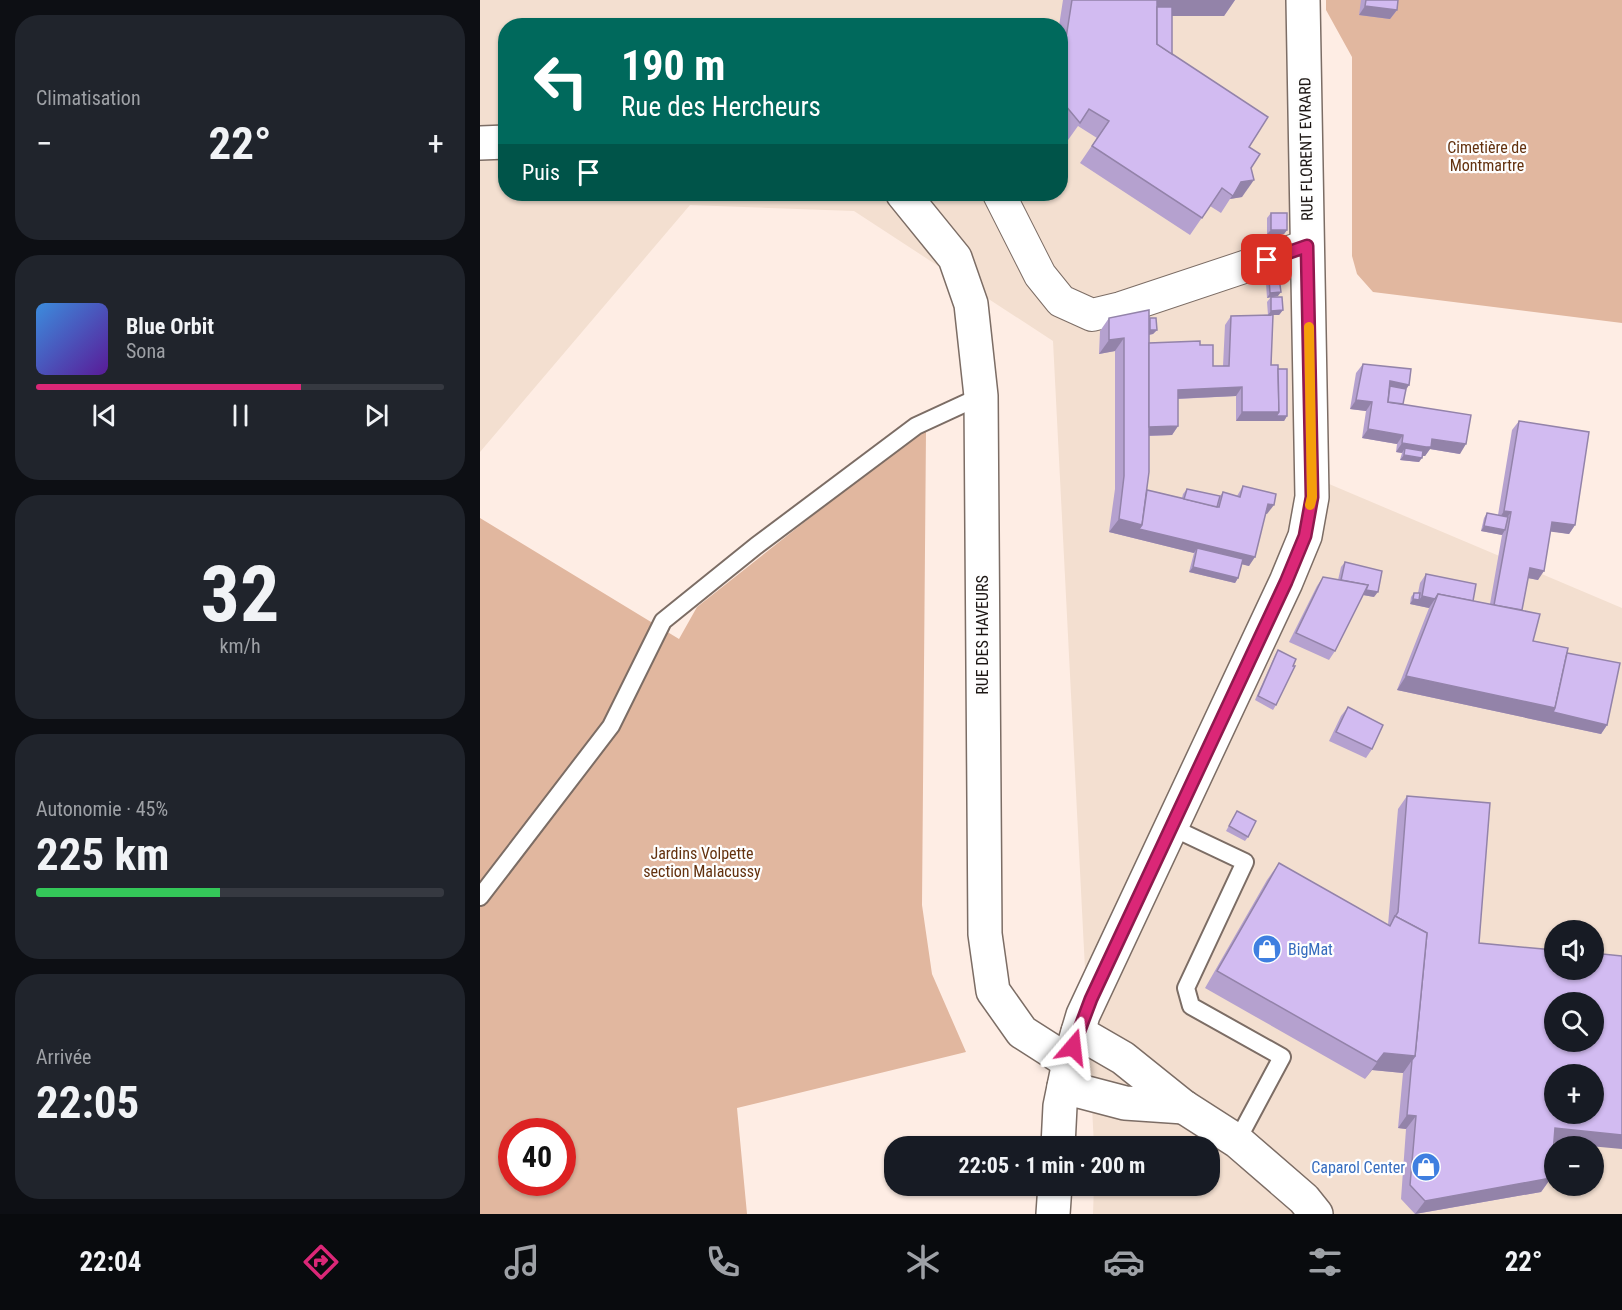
<!DOCTYPE html>
<html lang="fr">
<head>
<meta charset="utf-8">
<style>
  :root { --surface:#171b24; --page:#20242c; --text:#f1f3f6; --muted:#9ea1a6; --line:#363941; --accent:#db2777 }
  body { margin:0; font-family:"Roboto Condensed",sans-serif; background:var(--page); color:var(--text); height:100vh; display:flex; flex-direction:column; font-size:22px; white-space:nowrap }
  * { box-sizing:border-box; margin:0 }
  p { font-size:20px; color:var(--muted) }
  .icon { flex:none; width:33px; height:33px; fill:none; stroke:currentColor; stroke-width:2; stroke-linecap:round; stroke-linejoin:round }
  .map { position:relative; flex:1; overflow:hidden }
  .sheet { display:flex; flex-direction:column; gap:15px; padding:15px; background:#0d0f14; width:480px }
  .sheet>* { flex:none }
  .hud { position:absolute; left:18px; top:18px; width:570px; height:183px; border-radius:24px; box-shadow:0 2px 4px #0004; background:#00695c; color:#fff; overflow:hidden }
  .buttons { position:absolute; left:1064px; top:920px; display:grid; gap:12px }
  .buttons a { display:grid; place-items:center; width:60px; height:60px; border-radius:50%; background:var(--surface); box-shadow:0 2px 4px #0004; font-size:30px }
  .speed { position:absolute; left:18px; top:1118px; display:flex; gap:12px; font-size:30px; font-weight:700; text-align:center }
  .speed>* { display:grid; place-content:center; width:78px; height:78px; border-radius:50%; background:var(--surface); box-shadow:0 2px 4px #0004; line-height:1 }
  .speed .limit { border:9px solid #d22; background:#fff; color:#111 }
  .pin { position:absolute; display:grid; place-items:center; width:51px; height:51px; color:#fff; margin:-26px; border-radius:12px; box-shadow:0 3px 9px #0006 }
  .me { position:absolute; width:66px; margin:-33px; rotate:17deg; stroke-linejoin:round; filter:drop-shadow(0 0 4px #0008) }
  .turn { display:flex; align-items:center; gap:21px; height:126px; padding:0 24px; font-size:27px }
  .turn .icon { width:78px; height:78px; stroke-width:2.5 }
  .turn b { display:block; font-size:42px; line-height:51px }
  .then { display:flex; align-items:center; height:57px; padding:0 24px; background:#0003; gap:12px; font-size:22px }
  .big { font-size:45px; font-weight:700; line-height:1.1 }
  .sheet .card { flex:1; display:flex; flex-direction:column; justify-content:center; gap:9px; min-width:0; padding:0 21px; border-radius:24px; background:var(--page) }
  .sheet .dial { align-items:center; gap:0 }
  .dial b { font-size:78px; line-height:1 }
  .song { display:flex; align-items:center; gap:18px }
  .cover { width:72px; height:72px; border-radius:9px; background:linear-gradient(135deg,hsl(210 70% 55%),hsl(270 70% 35%)) }
  .played { height:6px; border-radius:3px; background:linear-gradient(90deg,var(--accent) 65%,var(--line) 65%) }
  .keys { display:flex; justify-content:space-around; direction:ltr }
  .heat { display:flex; justify-content:space-between; align-items:center; font-size:33px; direction:ltr }
  .charge { height:9px; border-radius:4px; background:linear-gradient(90deg,#34c759 45%,var(--line) 0) }
  .trip { position:absolute; left:404px; top:1136px; width:336px; height:60px; border-radius:24px; background:var(--surface); box-shadow:0 2px 4px #0004; font-weight:700; line-height:60px; text-align:center }
  .menu { display:flex; height:96px; justify-content:space-around; align-items:center; background:#090b0e; color:var(--muted) }
  .menu .icon { width:42px; height:42px }
  .menu .active { color:var(--accent) }
  .menu b { font-size:27px; color:var(--text) }
  main { display:flex; flex:1; min-height:0 }
  .map>svg:first-child { display:block }
</style>
</head>
<body>
<main>
<section class="sheet">
<div class="card"><p>Climatisation</p>
<div class="heat"><a>−</a><b class="big">22°</b><a>+</a></div>
</div>
<div class="card">
<div class="song"><i class="cover"></i><div><b>Blue Orbit</b><p>Sona</p></div></div>
<div class="played"></div>
<div class="keys"><svg class="icon" aria-label="previous" viewBox="0 0 24 24"><path d="M18 5L8 12l10 7zM5 5v14"/></svg><svg class="icon" aria-label="pause" viewBox="0 0 24 24"><path d="M8 5v14M16 5v14"/></svg><svg class="icon" aria-label="next" viewBox="0 0 24 24"><path d="M6 5l10 7-10 7zM19 5v14"/></svg></div>
</div>
<div class="card dial"><b>32</b><p>km/h</p></div>
<div class="card"><p>Autonomie · 45%</p><b class="big">225 km</b><div class="charge"></div></div>
<div class="card"><p>Arrivée</p><b class="big">22:05</b></div>
</section>
<div class="map">
<svg width="1142" height="1214" viewBox="0 0 1142 1214">
  <rect width="100%" height="100%" fill="#feede4"/>
  <path fill="#f3dfd0" fill-rule="evenodd" d="M0,0H818L816,470L1142,608V1214H613L614,1185H729V1146H614L573,341L374,211L210,205L0,452ZM26,26H580V194H26ZM1074,930H1113V969H1074ZM1074,1002H1113V1041H1074ZM1074,1074H1113V1113H1074ZM1074,1146H1113V1185H1074Z"/>
  <g fill="#e1b79f" fill-rule="evenodd">
    <polygon points="846,0 1142,0 1142,323 893,292 877,274 872,256 872,57 846,10"/>
    <path d="M446,431L442,905L452,974L486,1052L257,1108L267,1214H0V518L199,639L217,607L432,437ZM32,1131H82V1182H32Z"/>
  </g>
  <g fill="none" stroke-linecap="round" stroke-linejoin="round">
    <g stroke="#7c6d65" stroke-width="20">
      <g id="service">
        <polyline points="691,827 765,862 706,988 711,1006 802,1057 757,1141"/>
        <polyline points="0,897 131,726 183,621 276,546 436,426 501,396"/>
      </g>
    </g>
    <g stroke="#7c6d65" stroke-width="34">
      <polyline id="minor" points="519,194 560,275 581,301 612,315 641,308 827,246"/>
    </g>
    <g stroke="#7c6d65" stroke-width="36">
      <g id="tertiary">
        <polyline points="0,143 26,142"/>
        <polyline points="423,194 475,258 491,304 501,396 505,934 513,991 542,1032 589,1062"/>
        <polyline points="598,1032 643,1058 704,1107 757,1141 824,1199 836,1214"/>
        <polyline points="584,1087 645,1103 704,1107"/>
        <polyline points="578,1146 580,1106 589,1062 603,1015 806,582 825,536 832,497 823,0"/>
        <polyline points="573,1214 575,1185"/>
      </g>
    </g>
    <use href="#service" stroke="#fff" stroke-width="16"/>
    <use href="#minor" stroke="#fff" stroke-width="32"/>
    <use href="#tertiary" stroke="#fff" stroke-width="33"/>
  </g>
  <g fill="#b5a1cf">
    <polygon points="583,0 755,0 744,16 692,16 692,54 769,147 771,168 762,197 750,199 741,213 730,206 710,235 600,163 617,138 598,126 588,140 580,131 580,26 579,26"/>
    <polygon points="881,0 918,0 917,10 910,19 879,15"/>
    <polygon points="791,213 807,230 804,234 787,234 787,218"/>
    <polygon points="789,279 798,296 791,297 803,310 799,315 793,315 791,365 798,369 807,416 804,421 756,421 756,396 698,399 698,426 692,435 669,436 667,490 702,498 703,494 707,489 740,496 743,492 757,496 763,486 787,514 785,514 769,566 762,564 758,578 755,583 709,572 714,553 629,532 635,489 635,351 619,354 620,331 629,318 669,319 677,330 673,334 669,335 669,343 720,345 733,366 743,366 745,325 751,316 788,315 787,302 791,297 787,298 786,283"/>
    <polygon points="883,364 929,385 926,389 923,404 980,454 950,449 945,456 942,456 939,462 920,460 922,453 916,452 917,444 882,438 886,411 870,409 876,373"/>
    <polygon points="1039,421 1095,525 1089,534 1071,531 1058,580 1048,578 1042,610 1053,641 1087,653 1127,725 1121,734 917,690 949,608 930,604 931,597 934,593 938,593 940,583 946,574 993,601 1010,604 1022,535 1001,531 1004,518 1007,513 1018,515 1032,430"/>
    <polygon points="865,562 894,597 883,595 855,651 849,660 809,642 837,586 843,577 858,580 861,567"/>
    <polygon points="798,650 796,705 793,710 775,700 795,655"/>
    <polygon points="868,707 892,749 886,758 849,741 861,716"/>
    <polygon points="927,796 999,943 1074,1142 1071,1178 1061,1192 935,1214 921,1199 926,1129 918,1128 923,1073 892,1070 885,1079 725,988 787,880 799,863 908,925 918,809"/>
    <polygon points="757,811 768,837 765,841 746,831"/>
  </g>
  <g fill="#9383a9">
    <polygon points="677,0 755,0 744,16 672,16"/>
    <polygon points="885,6 917,10 910,19 879,15"/>
    <polygon points="774,180 762,197 750,199 761,182"/>
    <polygon points="791,230 807,230 804,234 787,234"/>
    <polygon points="801,292 798,296 787,298 790,293"/>
    <polygon points="803,310 799,315 788,315 791,311"/>
    <polygon points="670,330 677,330 673,334 667,335"/>
    <polygon points="644,338 635,351 619,354 629,340"/>
    <polygon points="910,381 929,385 923,394 907,391"/>
    <polygon points="762,387 756,396 692,399 698,390"/>
    <polygon points="876,400 892,402 886,411 870,409"/>
    <polygon points="762,412 799,412 807,416 804,421 756,421"/>
    <polygon points="698,426 692,435 659,436 665,427"/>
    <polygon points="888,429 923,435 917,444 882,438"/>
    <polygon points="952,439 986,444 980,454 950,449 945,456 940,456 925,448 922,453 916,452 922,443"/>
    <polygon points="924,455 942,458 939,462 920,460"/>
    <polygon points="788,504 794,505 787,514 781,513"/>
    <polygon points="1024,511 1031,512 1025,521 1018,520"/>
    <polygon points="639,519 662,525 775,557 769,566 716,553 717,548 714,553 629,532"/>
    <polygon points="1072,522 1095,525 1089,534 1066,531"/>
    <polygon points="1004,526 1025,530 1022,535 1001,531"/>
    <polygon points="713,567 758,578 755,583 709,572"/>
    <polygon points="1050,568 1064,571 1058,580 1043,577"/>
    <polygon points="859,585 898,592 894,597 856,590"/>
    <polygon points="942,596 955,599 949,608 930,604 933,599 939,600"/>
    <polygon points="926,676 1075,708 1127,725 1121,734 917,690"/>
    <polygon points="904,1053 935,1056 923,1073 892,1070 885,1079"/>
    <polygon points="927,1115 936,1116 926,1129 918,1128"/>
    <polygon points="1075,1128 1142,1135 1142,1149 1066,1142"/>
    <polygon points="1071,1178 1061,1192 935,1214 945,1201"/>
  </g>
  <g fill="#d2bbf1" stroke="#9383a9" stroke-width="1.5" fill-rule="evenodd">
    <polygon points="592,0 677,0 677,44 788,117 769,147 780,154 771,168 774,180 761,182 753,196 742,188 722,218 612,146 629,121 609,109 600,123 580,99 580,76"/>
    <polygon points="886,0 918,0 917,10 885,6"/>
    <polygon points="677,7 692,7 692,54 677,44"/>
    <rect x="791" y="213" width="16" height="17"/>
    <polygon points="799,278 801,292 790,293 789,279"/>
    <polygon points="791,297 802,297 803,310 791,311"/>
    <polygon points="669,310 669,472 662,525 639,519 644,476 644,338 629,340 629,318"/>
    <polygon points="793,315 791,365 798,365 799,412 762,412 762,387 698,390 698,426 669,427 669,343 720,341 720,345 733,345 733,366 749,366 751,316"/>
    <polygon points="670,318 676,318 677,330 670,330"/>
    <polygon points="883,364 931,369 929,385 910,381 908,402 991,415 986,444 952,439 951,447 946,447 922,443 923,435 888,429 892,402 876,400"/>
    <polygon points="798,369 807,369 807,416 796,416 799,412"/>
    <polygon points="910,386 926,389 923,404 908,402"/>
    <polygon points="1039,421 1109,432 1095,525 1072,522 1064,571 1050,568 1042,610 1014,605 1031,512 1024,511"/>
    <polygon points="925,448 943,451 942,458 924,455"/>
    <polygon points="763,486 796,494 794,505 788,504 775,557 659,529 662,525 667,490 739,507 743,492 760,497"/>
    <polygon points="707,489 740,496 737,507 704,499"/>
    <polygon points="1007,513 1028,517 1025,530 1004,526"/>
    <polygon points="717,548 763,559 758,578 713,567"/>
    <polygon points="865,562 902,571 898,592 886,590 888,585 861,580"/>
    <polygon points="946,574 996,584 993,601 958,594 955,599 942,596"/>
    <polygon points="843,577 888,585 855,651 816,633"/>
    <polygon points="934,593 940,593 939,600 933,599"/>
    <polygon points="958,594 1060,614 1053,641 1088,648 1075,708 926,676"/>
    <polygon points="798,650 816,659 813,666 815,666 796,705 778,696"/>
    <polygon points="1087,653 1140,663 1127,725 1073,712 1075,708"/>
    <polygon points="868,707 903,725 892,749 856,732"/>
    <path d="M927,796L1010,803L999,943L1074,950V969H1113V953L1142,956V1135L1075,1128L1071,1178L945,1201L930,1185L936,1116L927,1115L932,1060L935,1056L947,933L915,916L913,920L918,912ZM1074,1002H1113V1041H1074ZM1074,1074H1113V1113H1074Z"/>
    <polygon points="757,811 776,821 768,837 749,826"/>
    <polygon points="799,863 910,926 915,916 947,933 935,1056 904,1053 897,1062 737,971"/>
  </g>
  <g fill="none" stroke-linecap="round" stroke-linejoin="round">
    <g stroke="#8e194d" stroke-width="15">
      <polyline id="route" points="593,1047 611,999 806,582 825,536 832,497 827,246 787,260"/>
    </g>
    <use href="#route" stroke="#db2777" stroke-width="10"/>
    <polyline stroke="#f59e0b" stroke-width="10" points="829,327 832,497 830,505"/>
  </g>
  <defs>
    <g id="shop-disc" transform="scale(1.5)"><circle r="9.5" fill="#3f7fe0" stroke="#fefefe"/><path d="M-5-2.5h2.3a2.7 3.5 0 0 1 5.4 0H5L5.5 6h-11ZM-1.5-2.5h3a1.5 2.3 0 0 0-3 0Z" fill="#fff"/></g>
  </defs>
  <g fill-rule="evenodd">
    <use href="#shop-disc" x="787" y="949"/>
    <use href="#shop-disc" x="946" y="1167"/>
  </g>
  <g text-anchor="middle" dominant-baseline="central" stroke-width="4.5" stroke-linejoin="round" paint-order="stroke">
    <g font-size="16" fill="#63310e" stroke="#fefefe">
      <text x="1007" y="147">Cimetière de<tspan x="1007" dy="18">Montmartre</tspan></text>
      <text x="222" y="853">Jardins Volpette<tspan x="222" dy="18">section Malacussy</tspan></text>
    </g>
    <g font-size="16" fill="#1d1714" stroke="#fefefe">
      <text transform="translate(826 149) rotate(-91)">RUE FLORENT EVRARD</text>
      <text transform="translate(502 635) rotate(-90)">RUE DES HAVEURS</text>
    </g>
    <g font-size="16" fill="#366cbe" stroke="#fefefe" text-anchor="start">
      <text x="808" y="949">BigMat</text>
      <text x="925" y="1167" text-anchor="end">Caparol Center</text>
    </g>
  </g>
</svg>
<div class="buttons">
<a><svg class="icon" aria-label="sound" viewBox="0 0 24 24"><path d="M4 9h4l5-4v14l-5-4H4zM17 9q2 3 0 6"/></svg></a>
<a><svg class="icon" aria-label="search" viewBox="0 0 24 24"><circle cx="10" cy="10" r="6"/><path d="M15 15l6 6"/></svg></a>
<a>+</a>
<a>−</a>
</div>
<div class="speed"><div class="limit">40</div></div>
<div class="pin" style="left:787px;top:260px;background:#d93025"><svg class="icon" aria-label="arrive" viewBox="0 0 24 24"><path d="M6 21V4h12l-3 4 3 4H6"/></svg></div>
<svg class="me" style="left:593px;top:1047px" viewBox="-20 -20 40 40"><path d="M0-17L14 15 0 8-14 15z" fill="#db2777" stroke="#fff" stroke-width="4"/></svg>
<div class="trip">22:05 · 1 min · 200 m</div>
<div class="hud">
<div class="turn"><svg class="icon" aria-label="left" viewBox="0 0 24 24"><path d="M17 20v-9H6M10 6l-5 5 5 5"/></svg><div><b>190 m</b>Rue des Hercheurs</div></div>
<div class="then">Puis<svg class="icon" aria-label="arrive" viewBox="0 0 24 24"><path d="M6 21V4h12l-3 4 3 4H6"/></svg></div>
</div>
</div>
</main>
<nav class="menu">
<b>22:04</b>
<svg class="icon active" aria-label="directions" viewBox="0 0 24 24"><path d="M12 3l9 9-9 9-9-9zM9 14v-3h6M13 9l2 2-2 2"/></svg>
<svg class="icon" aria-label="music" viewBox="0 0 24 24"><path d="M9 18V5l10-2v13"/><circle cx="6" cy="18" r="3"/><circle cx="16" cy="16" r="3"/></svg>
<svg class="icon" aria-label="phone" viewBox="0 0 24 24"><path d="M5 4h4l2 5-3 2q2 4 5 5l2-3 5 2v4C11 20 4 13 5 4z"/></svg>
<svg class="icon" aria-label="climate" viewBox="0 0 24 24"><path d="M12 3v18M4 7l16 10M4 17L20 7"/></svg>
<svg class="icon" aria-label="car" viewBox="0 0 24 24"><path d="M5 17H2v-5l4-1 3-4h7l3 4 3 1v5h-3M9 17h6M6 11h13"/><circle cx="7" cy="17" r="2"/><circle cx="17" cy="17" r="2"/></svg>
<svg class="icon" aria-label="filters" viewBox="0 0 24 24"><path d="M4 7h16M4 17h16"/><circle cx="9" cy="7" r="2"/><circle cx="15" cy="17" r="2"/></svg>
<b>22°</b>
</nav>
</body>
</html>
